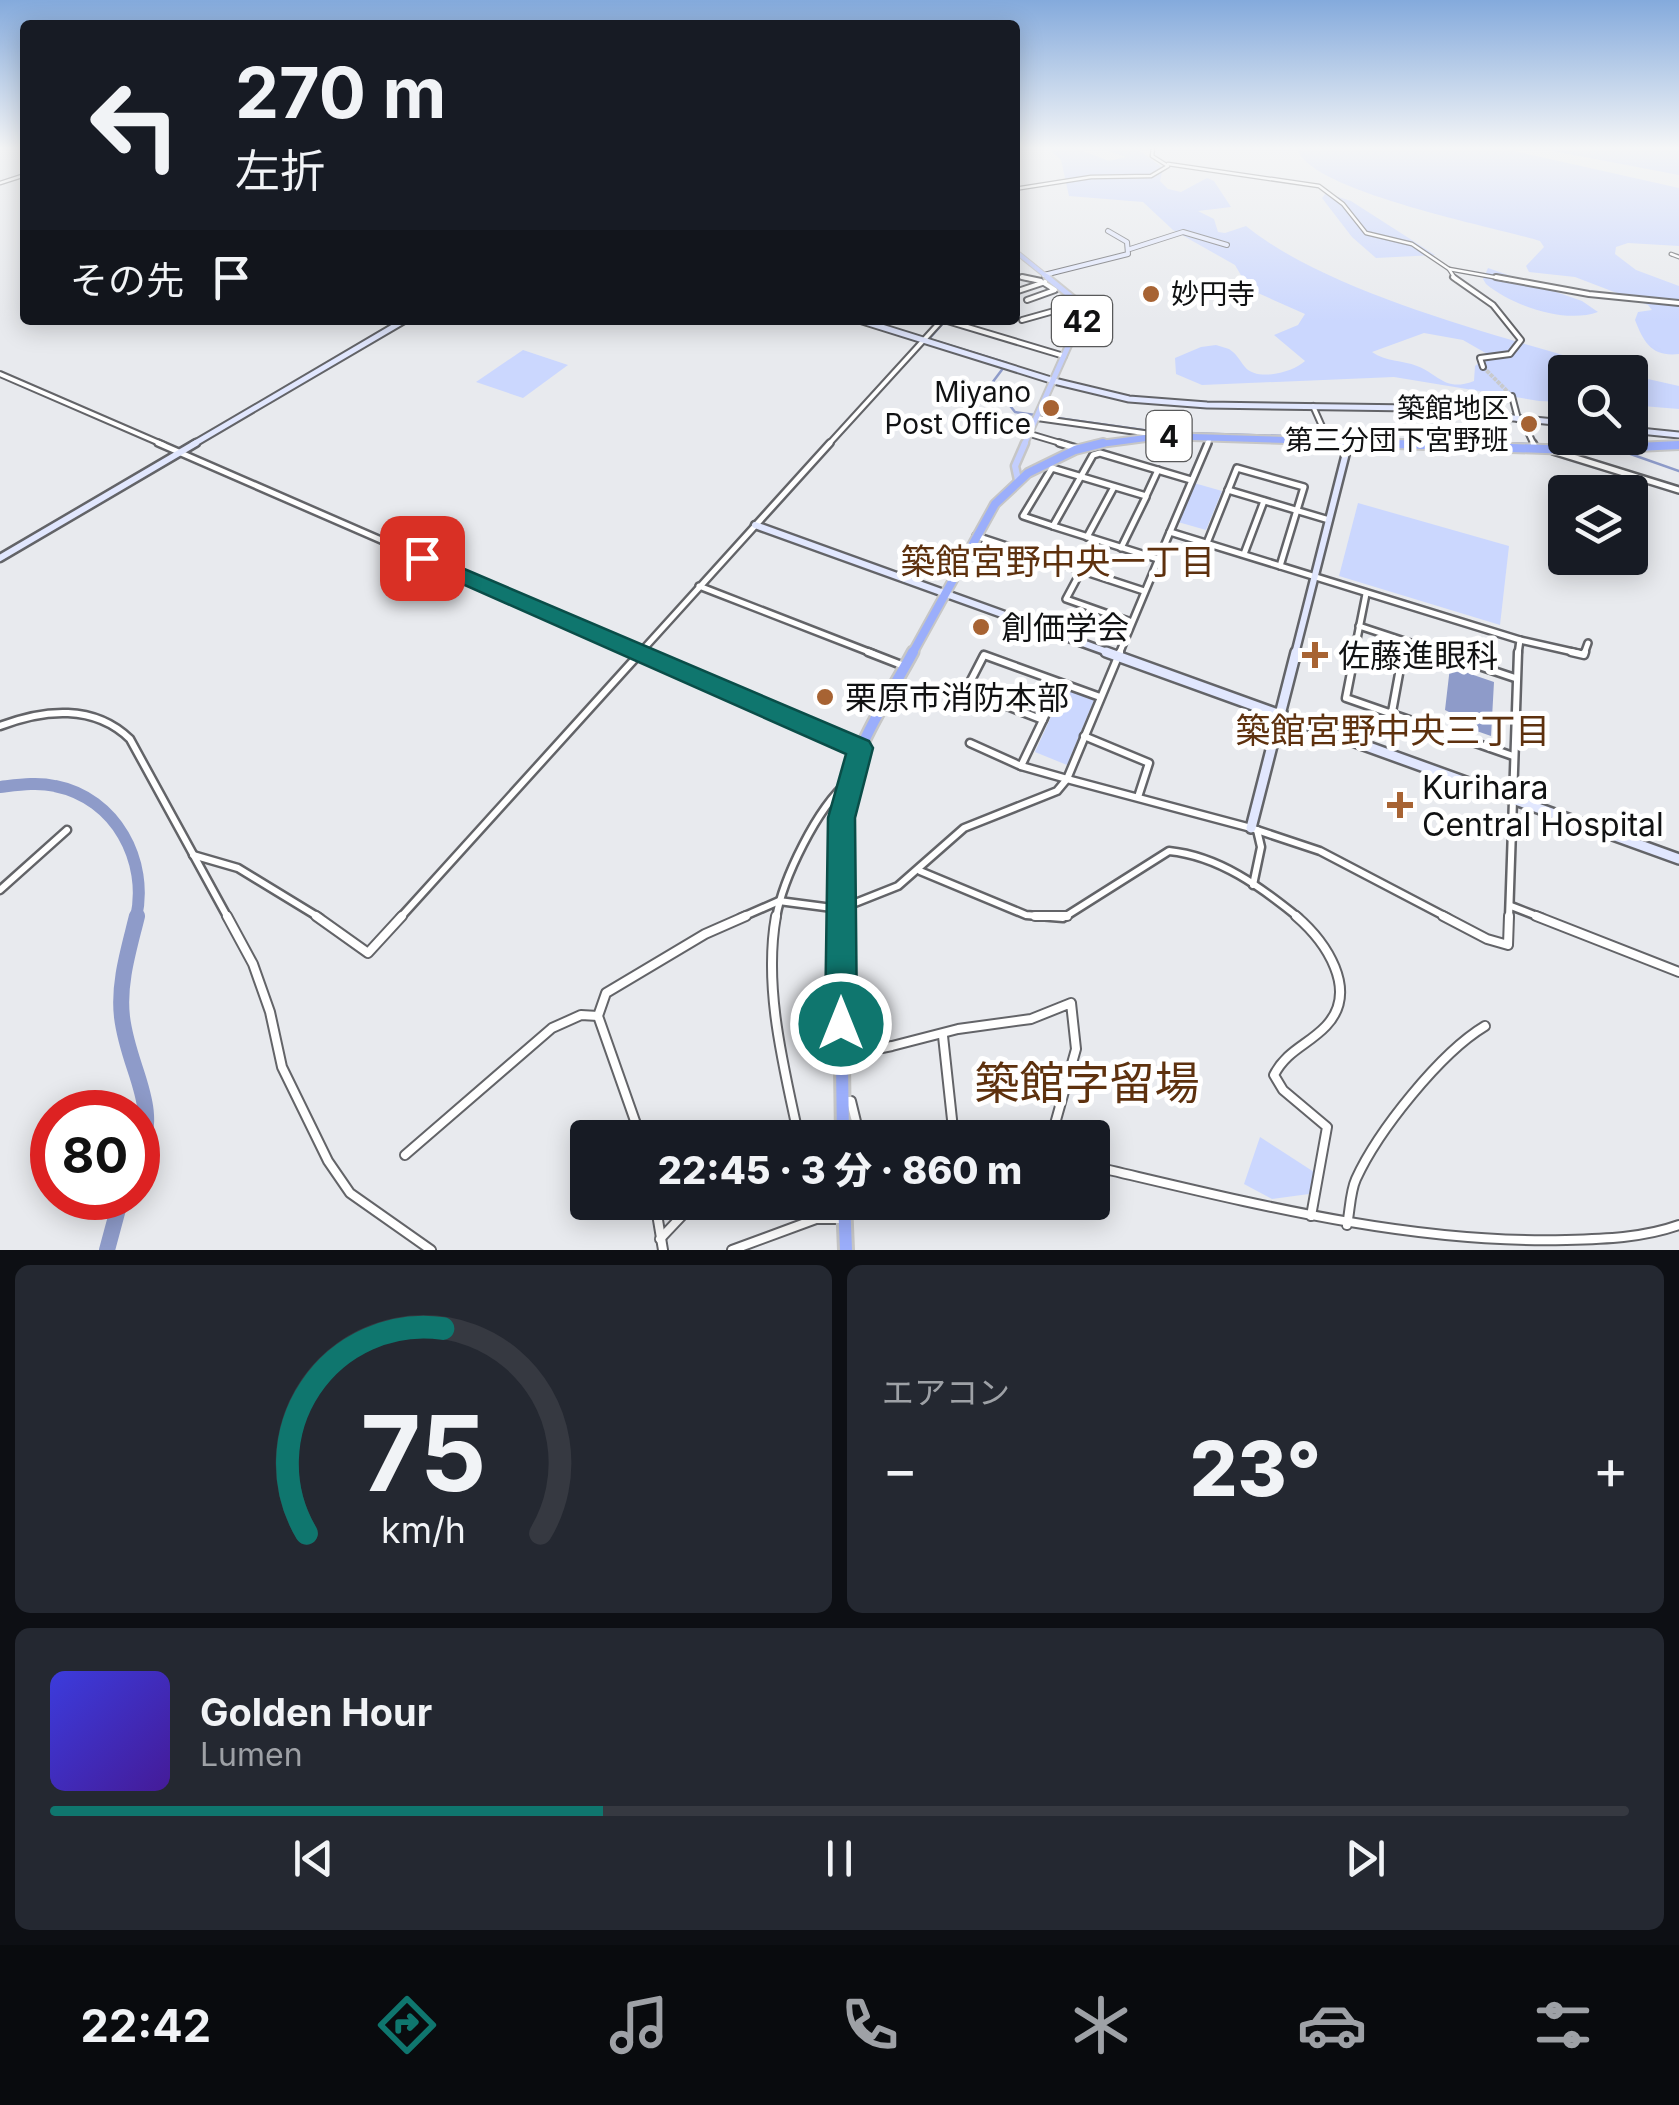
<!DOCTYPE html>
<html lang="ja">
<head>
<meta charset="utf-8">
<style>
  :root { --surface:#171b24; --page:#242831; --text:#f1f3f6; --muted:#9ea1a6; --line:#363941; --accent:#0f766e }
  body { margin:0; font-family:Inter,"Noto Sans JP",sans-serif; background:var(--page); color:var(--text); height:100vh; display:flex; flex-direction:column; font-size:38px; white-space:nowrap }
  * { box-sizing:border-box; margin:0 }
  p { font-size:32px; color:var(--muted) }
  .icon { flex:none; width:55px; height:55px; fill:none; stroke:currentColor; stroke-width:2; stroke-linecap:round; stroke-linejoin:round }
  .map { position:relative; height:1250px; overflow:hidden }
  .side { display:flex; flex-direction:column; gap:15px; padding:15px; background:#0d0f14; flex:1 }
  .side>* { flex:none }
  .top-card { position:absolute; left:20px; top:20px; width:1000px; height:305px; border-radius:10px; box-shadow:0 5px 25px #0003; background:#171b24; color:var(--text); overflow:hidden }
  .tools { position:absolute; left:1548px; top:355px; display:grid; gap:20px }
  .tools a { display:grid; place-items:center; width:100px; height:100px; border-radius:10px; background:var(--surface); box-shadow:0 5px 25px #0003; font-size:50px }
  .speed { position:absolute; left:30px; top:1090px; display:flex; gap:20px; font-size:50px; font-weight:700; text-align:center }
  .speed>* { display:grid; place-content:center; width:130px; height:130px; border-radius:50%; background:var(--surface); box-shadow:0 5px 25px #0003; line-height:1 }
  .speed .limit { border:15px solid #d22; background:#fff; color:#111 }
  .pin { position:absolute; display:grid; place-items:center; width:85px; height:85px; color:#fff; margin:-42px; border-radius:20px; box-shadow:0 5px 15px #0006 }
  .me { position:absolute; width:110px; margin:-55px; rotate:0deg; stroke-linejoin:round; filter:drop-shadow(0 0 8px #0008) }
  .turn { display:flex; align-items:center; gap:35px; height:210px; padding:0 50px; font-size:45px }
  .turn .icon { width:130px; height:130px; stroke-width:2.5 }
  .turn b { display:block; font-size:70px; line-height:85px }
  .then { display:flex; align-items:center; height:95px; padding:0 50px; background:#0003; gap:20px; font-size:38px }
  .big { font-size:75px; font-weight:800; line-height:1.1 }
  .side .card { flex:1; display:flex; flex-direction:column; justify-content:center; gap:15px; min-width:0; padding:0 35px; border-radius:15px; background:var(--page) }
  .side .dial { align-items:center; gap:0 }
  .dial svg { height:260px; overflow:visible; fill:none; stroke:var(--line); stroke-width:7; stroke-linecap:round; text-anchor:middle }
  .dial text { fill:var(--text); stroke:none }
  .song { display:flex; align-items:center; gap:30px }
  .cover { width:120px; height:120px; border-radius:15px; background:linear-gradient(135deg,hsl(240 70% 55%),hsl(260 70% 35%)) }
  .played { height:10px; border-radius:5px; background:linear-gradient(90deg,var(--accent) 35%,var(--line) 35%) }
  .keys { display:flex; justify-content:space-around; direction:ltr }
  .heat { display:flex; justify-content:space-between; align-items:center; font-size:55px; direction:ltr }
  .side .tiles { flex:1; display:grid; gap:15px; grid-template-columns:1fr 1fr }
  .card:last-child { grid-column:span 2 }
  .trip { position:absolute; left:570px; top:1120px; width:540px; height:100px; border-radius:10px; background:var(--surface); box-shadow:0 5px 25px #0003; font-weight:800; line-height:100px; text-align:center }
  .menu { display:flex; height:160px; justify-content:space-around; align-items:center; background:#090b0e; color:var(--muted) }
  .menu .icon { width:70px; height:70px }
  .menu .current { color:var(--accent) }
  .menu b { font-size:45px; color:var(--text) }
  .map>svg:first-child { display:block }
</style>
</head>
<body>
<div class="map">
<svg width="1679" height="1250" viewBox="0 0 1679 1250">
  <rect width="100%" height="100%" fill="#e8eaee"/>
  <g fill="#cbd7fe" fill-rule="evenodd">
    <path d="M1048,148H1075L1109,161L1126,157L1100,148H1136L1163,168L1160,181L1168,189L1181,192L1207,178L1214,181L1231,207L1198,211L1214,219L1218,232L1225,233L1246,226C1332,296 1513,339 1621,372H1565V402L1539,401L1394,377L1202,385L1176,374L1175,358L1201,347L1216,345L1229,349C1238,355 1239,360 1245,367C1257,382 1294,372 1305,361L1274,335L1298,325L1305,314L1249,289L1235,265L1173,230L1143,202L1069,196L1061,160ZM1424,333L1463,340L1489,355L1475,366L1474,381C1445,392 1440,375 1417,366C1402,360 1386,362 1372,352Z"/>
    <path d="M1297,148H1501L1679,188V246L1628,243L1616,247L1615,254L1636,270L1679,286V354C1652,357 1644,343 1635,320L1638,312L1652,310L1648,305L1575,277L1529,272L1526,266L1544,247L1540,241C1495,227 1307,191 1297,148Z"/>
    <polygon points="1537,148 1679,148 1679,175"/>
    <polygon points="1326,193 1351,201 1435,255 1376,258 1352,237 1322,198"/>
    <path d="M1488,268L1582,301L1598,312C1565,324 1513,306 1486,284L1483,279Z"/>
    <polygon points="523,350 568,365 523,398 476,382"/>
    <polygon points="1630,375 1679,386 1679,409 1630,405"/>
    <polygon points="1194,483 1222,491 1206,530 1178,522"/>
    <polygon points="1358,503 1509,546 1500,625 1339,576"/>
    <polygon points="1064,688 1094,700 1067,765 1035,752"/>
    <polygon points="1260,1137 1314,1172 1309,1194 1272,1199 1244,1184"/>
  </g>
  <polygon fill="#8e9bc9" points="1450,667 1494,682 1491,736 1448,721 1449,712 1445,710"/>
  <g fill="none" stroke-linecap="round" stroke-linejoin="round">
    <g stroke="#8e9bc9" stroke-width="2.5">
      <polyline points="945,321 929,339 1007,363 992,383 1015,412 1157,432 1595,446"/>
      <polyline points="1622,451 1679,471"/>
    </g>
    <path stroke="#8e9bc9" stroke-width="12" d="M0,787C18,785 37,782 55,786C116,798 149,861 136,918"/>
    <g stroke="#8e9bc9" stroke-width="16">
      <path d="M137,916C129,949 118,983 122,1017C129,1074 161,1102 138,1162"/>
      <polyline points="107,1250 121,1198"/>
    </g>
    <polyline stroke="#c8cacd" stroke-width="4" stroke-dasharray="4 1" stroke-linecap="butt" points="1483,367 1512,396"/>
    <g stroke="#636468" stroke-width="5">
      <g id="street-far4">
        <polyline points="1168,164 1319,186 1343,204 1366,233 1412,244 1449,269 1510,280"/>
        <polyline points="0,183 25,175"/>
        <polyline points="1015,189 1091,177 1151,176 1168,166 1152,156 1153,148"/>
        <polyline points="1015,196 1015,202"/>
        <polyline points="1015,234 1015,238"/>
        <polyline points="1671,254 1679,257"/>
        <polyline points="1449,269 1456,280"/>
        <polyline points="1015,276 1035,280"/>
      </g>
    </g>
    <g stroke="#636468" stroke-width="8">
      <g id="street-far3">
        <polyline points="1022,277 1041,281"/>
        <polyline points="1453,277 1493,305 1521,340 1510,354 1480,358 1483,367"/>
        <polyline points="1496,277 1589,294 1679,303"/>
        <polyline points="1015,292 1045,282"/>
        <polyline points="1027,300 1055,290 1044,283"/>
        <polyline points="944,320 1064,356"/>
        <polyline points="1022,320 1079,304"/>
        <polyline points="0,374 164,445"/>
        <polyline points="1512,396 1518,419"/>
        <polyline points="1313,406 1329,442"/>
        <polyline points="1037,418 1158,435"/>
        <polyline points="1522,419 1534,445"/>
        <polyline points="1030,434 1067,445"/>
        <polyline points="828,445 942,320"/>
        <polyline points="1207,445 1210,438"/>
      </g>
    </g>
    <g stroke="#636468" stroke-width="10">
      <g id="street-far2">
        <polyline points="158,443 643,654"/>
        <polyline points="1059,443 1079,449"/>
        <polyline points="1533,443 1535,447"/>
        <polyline points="1553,451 1679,490"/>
        <polyline points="1228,490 1329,520"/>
        <polyline points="1053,526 1023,516 1052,468 1146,496 1158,470"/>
        <polyline points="1170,532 1208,443"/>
        <polyline points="976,536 1144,591"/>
        <polyline points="1087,537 1114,487"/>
        <polyline points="1207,543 1237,468 1304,487 1280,566"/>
        <polyline points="1121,548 1146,497"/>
        <polyline points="1244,554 1264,501"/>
        <polyline points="1158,559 1053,526 1093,455 1100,453 1191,480"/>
        <polyline points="1081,571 1066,599 1131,622"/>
        <polyline points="699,586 874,654"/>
        <polyline points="1359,626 1444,654"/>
        <polyline points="1520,640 1582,654"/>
        <polyline points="639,654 830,443"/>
        <polyline points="1119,654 1170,532 1520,640 1518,654"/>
        <polyline points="1354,654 1366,594"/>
        <polyline points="1403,654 1405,641"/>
        <polyline points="1584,654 1588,643"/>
      </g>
    </g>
    <g stroke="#636468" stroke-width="11">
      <g id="street-far1">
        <polyline points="637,652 860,749"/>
        <polyline points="868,652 904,666"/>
        <polyline points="1355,652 1346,698 1513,756"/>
        <polyline points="1437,652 1515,678"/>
        <polyline points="1571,652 1584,655 1585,652"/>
        <polyline points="1392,712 1403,652"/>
        <polyline points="1043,720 1060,683"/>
        <path d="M0,726C44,709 94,704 130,739L228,918"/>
        <polyline points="1084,736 1149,763 1138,797"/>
        <polyline points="970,743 1021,766"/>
        <polyline points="1067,779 1251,828 1320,851 1448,918"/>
        <polyline points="1067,779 1021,766 1043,720 966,690 984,655 1100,697"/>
        <polyline points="1067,779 1120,652"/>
        <polyline points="193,855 238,868 320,918"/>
        <path d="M920,871L1026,915L1063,918L1169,851C1219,856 1261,887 1299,918"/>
        <polyline points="1253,885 1261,847 1257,830"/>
        <polyline points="0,890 67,830"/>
        <polyline points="1511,906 1542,918"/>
        <polyline points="400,918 641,652"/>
        <polyline points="740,918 779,901 840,909 898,886 964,828 1057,791 1067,779"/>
        <path d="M776,918C783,878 817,808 848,782"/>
        <polyline points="1509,918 1518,652"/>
      </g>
    </g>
    <g stroke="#636468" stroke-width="12">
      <g id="street">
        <polyline points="227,916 253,964 270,1012 282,1067 328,1161 350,1193 431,1250"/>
        <polyline points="316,916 368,953 402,916"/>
        <path d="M776,916C763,988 784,1068 799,1138"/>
        <polyline points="1035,916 1067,916"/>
        <path d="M1296,916C1325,941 1360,990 1326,1026C1308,1045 1287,1050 1274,1075L1283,1090L1327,1127L1311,1216"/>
        <polyline points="1443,916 1487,939 1508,945 1509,916"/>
        <polyline points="1536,916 1679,972"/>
        <polyline points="943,1036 954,1138"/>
        <polyline points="873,1040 882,1048 892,1046 958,1029 1031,1019 1071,1003 1076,1049 1051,1138"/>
        <polyline points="842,1101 851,1101 860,1138"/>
        <polyline points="641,1138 598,1016 606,993 705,934 746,916"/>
        <polyline points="405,1155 552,1028 581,1015 598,1016"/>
        <path d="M1092,1166C1247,1202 1406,1244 1566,1240C1604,1239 1643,1238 1679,1225"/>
        <polyline points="655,1202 663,1250"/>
        <polyline points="812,1202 816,1219"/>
        <path d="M1347,1225C1350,1211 1350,1192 1356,1179C1378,1131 1440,1053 1485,1026"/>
        <polyline points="660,1239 695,1202"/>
        <polyline points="732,1250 816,1219 843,1219"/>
      </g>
    </g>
    <g stroke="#636468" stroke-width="6">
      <g id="secondary-far3">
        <polyline points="1130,249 1183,232 1227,245"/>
        <polyline points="1044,275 1128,254 1127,242 1108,231"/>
      </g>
    </g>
    <g stroke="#636468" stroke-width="9">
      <g id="secondary-far2">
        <polyline points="859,320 1054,381 1129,399 1207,405 1413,408 1565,423"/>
        <polyline points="1630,430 1679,435"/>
        <polyline points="192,445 405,320"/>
      </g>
    </g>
    <g stroke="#636468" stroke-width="11">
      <g id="secondary-far1">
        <polyline points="755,525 1113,654"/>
        <polyline points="0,558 196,443"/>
        <polyline points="1295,654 1347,449 1344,443"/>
      </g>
    </g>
    <g stroke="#636468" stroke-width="14">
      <g id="secondary">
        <polyline points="1106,652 1679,859"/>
        <polyline points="1251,828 1296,652"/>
      </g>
    </g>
    <g stroke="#c6c6c6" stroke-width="6">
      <polyline id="primary-far2" points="1015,251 1051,280"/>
    </g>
    <g stroke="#c6c6c6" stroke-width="9">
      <polyline id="primary-far1" points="1024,445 1083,313 1074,299 1047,277"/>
    </g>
    <g stroke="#c6c6c6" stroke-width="11">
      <polyline id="primary" points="1018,480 1015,466 1025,443"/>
    </g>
    <g stroke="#c6c6c6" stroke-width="10">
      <g id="highway-far3">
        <polyline points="1093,445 1161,436 1439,445"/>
        <polyline points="1669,445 1679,445"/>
      </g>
    </g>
    <g stroke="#c6c6c6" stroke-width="12">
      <g id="highway-far2">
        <polyline points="1366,443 1573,450 1679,445"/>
        <polyline points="912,654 995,504 1028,473 1075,450 1103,443"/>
      </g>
    </g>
    <g stroke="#c6c6c6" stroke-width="15">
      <path id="highway-far1" d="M840,918C840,863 838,799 861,748C875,715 896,684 913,652"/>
    </g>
    <g stroke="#c6c6c6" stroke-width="18">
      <g id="highway">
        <polyline points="840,916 843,1138"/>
        <polyline points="844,1202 846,1250"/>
      </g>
    </g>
    <use href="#street-far4" stroke="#fff" stroke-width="2.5"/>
    <use href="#street-far3" stroke="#fff" stroke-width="4"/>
    <use href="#street-far2" stroke="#fff" stroke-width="5"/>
    <use href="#street-far1" stroke="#fff" stroke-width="6"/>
    <use href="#street" stroke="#fff" stroke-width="8"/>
    <use href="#secondary-far3" stroke="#e1e7fe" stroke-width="4"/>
    <use href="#secondary-far2" stroke="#e1e7fe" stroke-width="5"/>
    <use href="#secondary-far1" stroke="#e1e7fe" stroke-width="6"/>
    <use href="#secondary" stroke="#e1e7fe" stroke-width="9"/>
    <use href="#primary-far2" stroke="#c3cefd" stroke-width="4"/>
    <use href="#primary-far1" stroke="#c3cefd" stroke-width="5"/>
    <use href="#primary" stroke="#c3cefd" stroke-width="6"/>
    <use href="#highway-far3" stroke="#9baefb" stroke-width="6"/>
    <use href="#highway-far2" stroke="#9baefb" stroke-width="8"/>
    <use href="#highway-far1" stroke="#9baefb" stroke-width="10"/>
    <use href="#highway" stroke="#9baefb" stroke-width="12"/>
  </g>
  <linearGradient id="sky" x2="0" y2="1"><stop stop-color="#84aadc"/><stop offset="0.46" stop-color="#f5f6f7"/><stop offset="1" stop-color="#f5f6f7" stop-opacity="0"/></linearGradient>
  <rect width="1679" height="322" fill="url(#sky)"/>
  <polygon fill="#0f766e" stroke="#0a4d48" stroke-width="2.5" points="422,551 869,741 873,748 855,818 857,1024 852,1035 841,1040 830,1035 825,1024 828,818 846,754 415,563 412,558"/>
  <g fill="#a76333" stroke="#fff" stroke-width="4">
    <circle cx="1151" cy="294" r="10"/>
    <circle cx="1051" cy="408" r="10"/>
    <circle cx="1529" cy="424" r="10"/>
    <circle cx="981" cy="627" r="10"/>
    <path d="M1310 640h10v10h10v10h-10v10h-10v-10h-10v-10h10z"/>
    <circle cx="825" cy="697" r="10"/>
    <path d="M1395 790h10v10h10v10h-10v10h-10v-10h-10v-10h10z"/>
  </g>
  <g text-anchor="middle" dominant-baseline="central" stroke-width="10" stroke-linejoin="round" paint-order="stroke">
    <g font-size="28" fill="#111213" stroke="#fff" text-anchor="end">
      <text x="1171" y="294" text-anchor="start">妙円寺</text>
      <text x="1031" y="392">Miyano<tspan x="1031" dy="32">Post Office</tspan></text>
      <text x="1509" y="408">築館地区<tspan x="1509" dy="32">第三分団下宮野班</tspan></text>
    </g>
    <g fill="#fff" stroke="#58595a" stroke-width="2.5">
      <rect x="1052" y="296" width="60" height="50" rx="8"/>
      <rect x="1146.5" y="411" width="45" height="50" rx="8"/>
    </g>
    <g font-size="30" font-weight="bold" fill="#111213">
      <text x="1082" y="321">42</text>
      <text x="1169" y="436">4</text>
    </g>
    <g font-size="32" fill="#111213" stroke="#fff" text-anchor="start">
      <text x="1001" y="627">創価学会</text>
      <text x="1338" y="655">佐藤進眼科</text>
      <text x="845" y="697">栗原市消防本部</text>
      <text x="1422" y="787">Kurihara<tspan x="1422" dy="37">Central Hospital</tspan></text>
    </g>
    <g font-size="35" fill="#5e310e" stroke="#fff">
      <text x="1058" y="561">築館宮野中央一丁目</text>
      <text x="1393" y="730">築館宮野中央三丁目</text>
    </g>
    <g font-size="45" fill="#5e310e" stroke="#fff">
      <text x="1087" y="1082">築館字留場</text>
    </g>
  </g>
</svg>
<div class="tools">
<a><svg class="icon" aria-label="search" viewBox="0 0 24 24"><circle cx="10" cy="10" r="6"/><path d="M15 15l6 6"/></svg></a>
<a><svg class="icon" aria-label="layers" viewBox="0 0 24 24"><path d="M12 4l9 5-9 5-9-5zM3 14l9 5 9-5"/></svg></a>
</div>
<div class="speed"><div class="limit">80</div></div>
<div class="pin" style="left:422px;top:558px;background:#d93025"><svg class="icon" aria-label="arrive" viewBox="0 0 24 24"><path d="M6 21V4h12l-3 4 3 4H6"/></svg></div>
<svg class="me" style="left:841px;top:1024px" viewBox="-20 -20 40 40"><circle r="17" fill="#0f766e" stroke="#fff" stroke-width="3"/><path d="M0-11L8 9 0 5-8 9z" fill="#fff"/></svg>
<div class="trip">22:45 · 3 分 · 860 m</div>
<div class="top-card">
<div class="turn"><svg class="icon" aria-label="left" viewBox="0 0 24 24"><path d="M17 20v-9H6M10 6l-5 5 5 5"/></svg><div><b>270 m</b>左折</div></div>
<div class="then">その先<svg class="icon" aria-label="arrive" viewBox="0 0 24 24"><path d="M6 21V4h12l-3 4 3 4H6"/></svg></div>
</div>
</div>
<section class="side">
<div class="tiles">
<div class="card dial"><svg viewBox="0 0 100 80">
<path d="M14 69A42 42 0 1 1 86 69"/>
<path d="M14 69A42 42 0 0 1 56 6" stroke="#0f766e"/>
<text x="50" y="56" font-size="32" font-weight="700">75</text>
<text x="50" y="72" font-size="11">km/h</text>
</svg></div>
<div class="card"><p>エアコン</p>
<div class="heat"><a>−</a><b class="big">23°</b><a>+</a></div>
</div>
<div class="card">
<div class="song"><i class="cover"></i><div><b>Golden Hour</b><p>Lumen</p></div></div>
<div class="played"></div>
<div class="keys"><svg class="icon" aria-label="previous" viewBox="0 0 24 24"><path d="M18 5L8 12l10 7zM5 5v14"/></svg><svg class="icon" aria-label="pause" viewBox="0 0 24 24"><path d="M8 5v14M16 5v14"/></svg><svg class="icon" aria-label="next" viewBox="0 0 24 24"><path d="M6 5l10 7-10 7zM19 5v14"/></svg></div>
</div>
</div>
</section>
<nav class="menu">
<b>22:42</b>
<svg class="icon current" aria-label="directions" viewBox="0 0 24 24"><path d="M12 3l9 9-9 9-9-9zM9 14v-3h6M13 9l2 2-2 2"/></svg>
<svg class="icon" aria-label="music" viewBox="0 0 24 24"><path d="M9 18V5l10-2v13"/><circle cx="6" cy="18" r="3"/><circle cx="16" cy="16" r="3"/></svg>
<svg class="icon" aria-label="phone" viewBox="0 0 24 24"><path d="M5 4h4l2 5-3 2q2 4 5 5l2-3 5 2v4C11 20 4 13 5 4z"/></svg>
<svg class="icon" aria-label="climate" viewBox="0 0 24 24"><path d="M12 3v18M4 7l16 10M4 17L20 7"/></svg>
<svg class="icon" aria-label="car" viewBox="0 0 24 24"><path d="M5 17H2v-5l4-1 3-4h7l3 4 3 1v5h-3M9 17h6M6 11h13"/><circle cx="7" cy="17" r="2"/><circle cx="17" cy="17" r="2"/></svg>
<svg class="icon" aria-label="filters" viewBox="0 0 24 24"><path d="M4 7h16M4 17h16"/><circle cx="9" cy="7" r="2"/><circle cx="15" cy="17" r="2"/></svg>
</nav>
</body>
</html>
